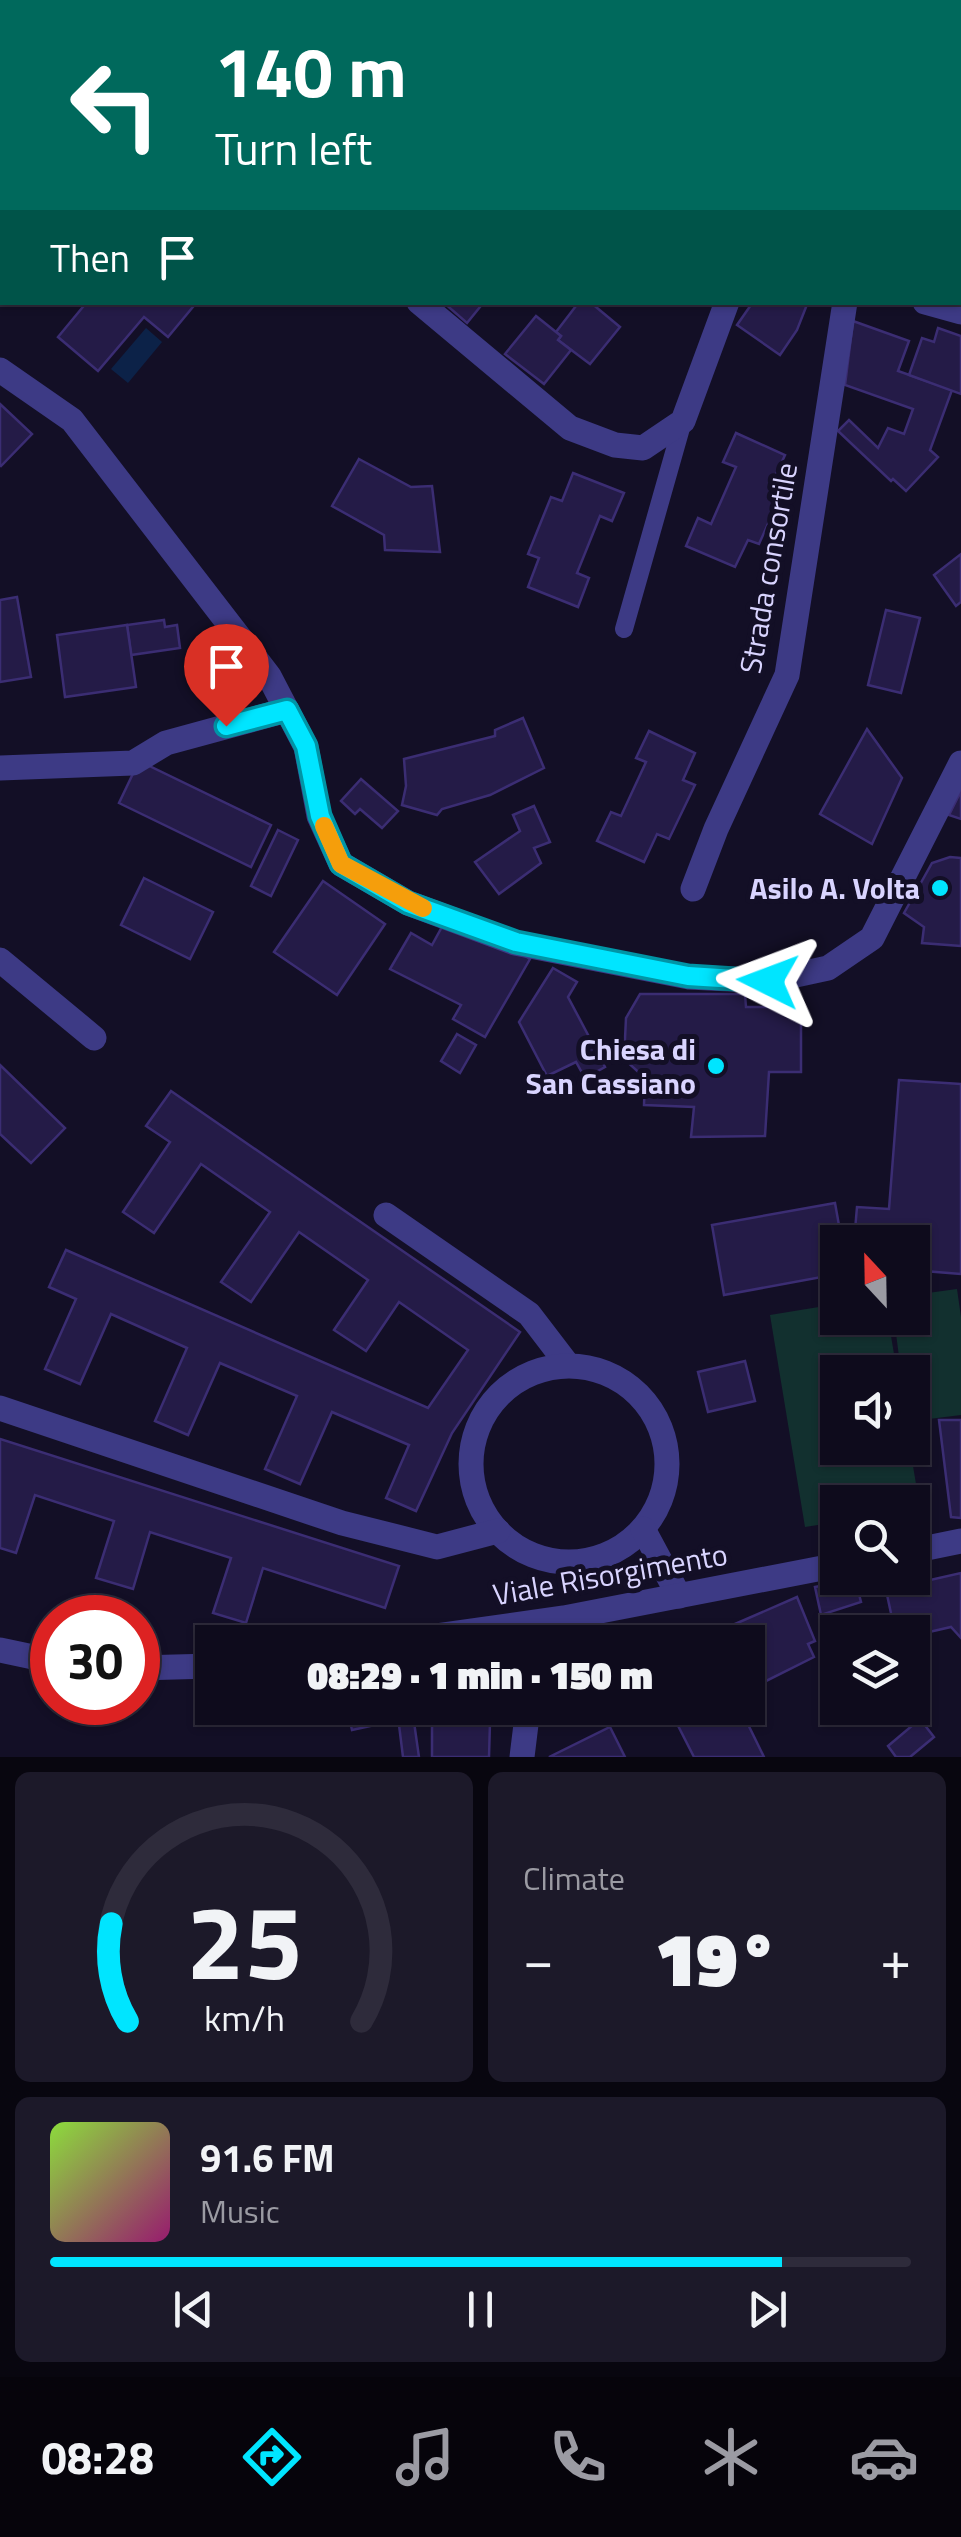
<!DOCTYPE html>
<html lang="en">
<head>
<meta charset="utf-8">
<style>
  :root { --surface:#0e0b1c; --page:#1c1929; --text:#f1f3f6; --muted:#9b9ba3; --line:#2e2b3b; --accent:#00e5ff }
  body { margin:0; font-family:"Titillium Web",sans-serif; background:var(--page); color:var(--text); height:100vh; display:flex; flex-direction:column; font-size:38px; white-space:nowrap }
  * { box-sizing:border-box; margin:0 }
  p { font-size:32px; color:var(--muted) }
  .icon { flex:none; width:55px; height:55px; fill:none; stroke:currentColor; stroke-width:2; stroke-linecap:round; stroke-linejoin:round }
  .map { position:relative; height:1757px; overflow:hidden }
  .details { display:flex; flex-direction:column; gap:15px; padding:15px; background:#08060f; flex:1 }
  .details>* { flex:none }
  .banner { position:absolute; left:0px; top:0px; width:962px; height:305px; box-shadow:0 2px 8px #0004,0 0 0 2px var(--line); background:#00695c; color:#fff; overflow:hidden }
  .needle { width:65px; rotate:338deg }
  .tools { position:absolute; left:820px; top:1225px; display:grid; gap:20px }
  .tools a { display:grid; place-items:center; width:110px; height:110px; border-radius:0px; background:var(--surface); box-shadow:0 2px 8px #0004,0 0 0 2px var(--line); font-size:50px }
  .speed { position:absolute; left:30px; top:1595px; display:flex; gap:20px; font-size:50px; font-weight:700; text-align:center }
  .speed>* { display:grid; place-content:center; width:130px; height:130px; border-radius:50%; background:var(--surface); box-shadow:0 2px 8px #0004,0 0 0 2px var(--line); line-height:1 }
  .speed .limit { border:15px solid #d22; background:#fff; color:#111 }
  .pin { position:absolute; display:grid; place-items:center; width:85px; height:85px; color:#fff; margin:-102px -42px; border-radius:50% 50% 50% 0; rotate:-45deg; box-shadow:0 0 10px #0007 }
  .pin .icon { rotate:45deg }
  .me { position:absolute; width:110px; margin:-55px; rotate:273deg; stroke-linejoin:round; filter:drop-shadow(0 0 8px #0008) }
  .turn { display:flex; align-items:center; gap:35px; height:210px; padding:0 50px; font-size:45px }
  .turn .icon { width:130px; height:130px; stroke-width:2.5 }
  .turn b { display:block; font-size:70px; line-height:85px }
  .then { display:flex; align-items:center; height:95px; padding:0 50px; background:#0003; gap:20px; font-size:38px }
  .big { font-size:75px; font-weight:800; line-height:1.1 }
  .details .card { flex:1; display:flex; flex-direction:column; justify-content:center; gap:15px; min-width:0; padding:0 35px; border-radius:15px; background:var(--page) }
  .details .dial { align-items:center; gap:0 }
  .dial svg { height:260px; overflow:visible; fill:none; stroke:var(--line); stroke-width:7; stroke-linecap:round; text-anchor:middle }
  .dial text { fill:var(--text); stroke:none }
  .song { display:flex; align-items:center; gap:30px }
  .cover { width:120px; height:120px; border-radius:15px; background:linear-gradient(135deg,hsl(90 70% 55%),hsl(320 70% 35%)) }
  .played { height:10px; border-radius:5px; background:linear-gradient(90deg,var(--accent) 85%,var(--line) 85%) }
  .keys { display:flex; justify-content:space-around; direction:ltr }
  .heat { display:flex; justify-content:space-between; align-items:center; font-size:55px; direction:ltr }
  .details .tiles { flex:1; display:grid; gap:15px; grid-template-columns:1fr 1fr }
  .card:last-child { grid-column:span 2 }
  .trip { position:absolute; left:195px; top:1625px; width:570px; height:100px; border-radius:0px; background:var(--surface); box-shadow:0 2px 8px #0004,0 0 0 2px var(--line); font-weight:800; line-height:100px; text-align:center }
  .tab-bar { display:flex; height:160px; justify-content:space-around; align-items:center; background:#06040b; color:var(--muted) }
  .tab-bar .icon { width:70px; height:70px }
  .tab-bar .active { color:var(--accent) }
  .tab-bar b { font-size:45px; color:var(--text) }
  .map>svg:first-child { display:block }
</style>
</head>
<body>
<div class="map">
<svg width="961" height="1757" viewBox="0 0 961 1757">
  <rect width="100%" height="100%" fill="#130f26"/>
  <g fill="#12302f">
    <polygon points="957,1289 961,1317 961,1415 913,1421 912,1372 901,1372 894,1318 912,1318 913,1295"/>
    <polygon points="837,1304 838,1318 888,1318 897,1372 838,1372 838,1448 910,1448 920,1508 913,1509 912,1502 838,1502 837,1522 805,1527 770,1315"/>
  </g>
  <polygon fill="#0c2248" points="146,328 162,342 128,383 111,369"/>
  <g fill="#241b47" stroke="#3b2d73" stroke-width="2.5">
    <polygon points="87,302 197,302 168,337 144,317 98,371 58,337"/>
    <polygon points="443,302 484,302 467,323"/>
    <polygon points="579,302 590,302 620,327 590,364 558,340 561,336 556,332"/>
    <polygon points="753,302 808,302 797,330 780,355 737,325"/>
    <polygon points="536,316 561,336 558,340 571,350 544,384 505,354"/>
    <polygon points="853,321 909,341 898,371 952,390 930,450 938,457 906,491 893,479 891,481 838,431 849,420 878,448 888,428 904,434 913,409 845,385"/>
    <polygon points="938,328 961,336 961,394 909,375 922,338 934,342"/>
    <polygon points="0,404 32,434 1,466 0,465"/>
    <polygon points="736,433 785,455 772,483 784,488 759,544 748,540 735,567 686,546 698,518 711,524 736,467 723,462"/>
    <polygon points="359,459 411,487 432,486 440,552 385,550 384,535 332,506"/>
    <polygon points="573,473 624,493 612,521 600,516 577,573 589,578 578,607 528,587 539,558 528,554 551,497 562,501"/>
    <polygon points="961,554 961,602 956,606 934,575"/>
    <polygon points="17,597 31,677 0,682 0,600"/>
    <polygon points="886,610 920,618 901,693 868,685"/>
    <polygon points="164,620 165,627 177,625 180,648 131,655 127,625"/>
    <polygon points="127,625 136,687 65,697 57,635"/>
    <polygon points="523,718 544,768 490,795 442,809 437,815 402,805 406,786 404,759 495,736 495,730"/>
    <polygon points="867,729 902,778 872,844 820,814"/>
    <polygon points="649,731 695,753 683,780 695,785 669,839 657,834 644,862 597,841 611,812 621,816 646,762 636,758"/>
    <polygon points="139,761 271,825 251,867 119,803"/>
    <polygon points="361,779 398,811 382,828 360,809 355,814 341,801"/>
    <polygon points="961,791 961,819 949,815"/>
    <polygon points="534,806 550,842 534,848 541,863 499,894 475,862 520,831 513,815"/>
    <polygon points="278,830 298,840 271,896 251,886"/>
    <polygon points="950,857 961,858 961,946 922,943 924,927 904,913 932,863"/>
    <polygon points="144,878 213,912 190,959 121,925"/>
    <polygon points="323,881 385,924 337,995 274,952"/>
    <polygon points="443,925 498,940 530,959 485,1037 453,1019 461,1005 390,969 411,933 432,945"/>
    <polygon points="553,968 577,982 568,997 605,1067 585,1078 576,1062 547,1076 519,1022"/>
    <polygon points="640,994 745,994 746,1007 801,1007 801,1072 769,1072 765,1136 691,1137 694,1107 644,1105 645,1078 624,1059 626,1018"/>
    <polygon points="457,1034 476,1045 460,1073 441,1061"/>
    <polygon points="0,1065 65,1128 31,1163 0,1134"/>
    <polygon points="899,1080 961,1084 961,1274 912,1270 912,1242 854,1242 857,1207 889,1209"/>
    <polygon points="171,1091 520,1332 452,1433 416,1511 386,1498 409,1445 332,1412 300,1484 265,1469 297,1396 220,1363 188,1435 155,1421 187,1348 111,1314 80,1384 45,1369 76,1299 49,1287 66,1250 428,1408 468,1350 399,1302 366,1351 334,1330 368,1280 299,1232 251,1302 221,1282 270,1212 201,1164 154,1233 123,1212 170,1142 146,1126"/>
    <polygon points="835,1203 842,1242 838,1242 838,1274 724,1295 712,1225"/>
    <polygon points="745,1361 755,1401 708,1412 698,1372"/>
    <polygon points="939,1420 961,1420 961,1518 951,1517"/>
    <polygon points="0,1439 399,1566 385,1608 263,1568 246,1623 213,1613 231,1558 150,1532 133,1589 96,1578 114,1521 35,1495 16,1553 0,1548"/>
    <polygon points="961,1573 961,1638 951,1627 912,1636 912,1632 895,1632 886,1590"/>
    <polygon points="855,1579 861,1602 821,1615 815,1587"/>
    <polygon points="797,1597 815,1641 808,1644 814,1657 760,1684 748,1653 748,1642 743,1642 735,1624"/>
    <polygon points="347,1708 396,1708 398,1720 352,1730"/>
    <polygon points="669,1708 740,1708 764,1757 694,1757"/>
    <polygon points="920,1719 934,1737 910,1757 896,1757 888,1746"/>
    <polygon points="432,1721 490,1722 489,1757 432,1757"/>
    <polygon points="414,1722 419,1757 403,1757 399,1725"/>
    <polygon points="610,1727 625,1757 549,1757"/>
  </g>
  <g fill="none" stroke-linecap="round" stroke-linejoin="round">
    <polyline stroke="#3d3a85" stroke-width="18" points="624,629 683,421"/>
    <g stroke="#3d3a85" stroke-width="25">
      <polyline points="50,0 52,2"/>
      <polyline points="642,0 649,2"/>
      <polyline points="945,2 947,0"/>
      <polyline points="960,128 961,128"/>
      <polyline points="419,302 570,428 615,445 643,448 683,421 727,302"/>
      <polyline points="925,302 961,312"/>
      <polyline points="0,370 72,420 269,676 306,747 319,816 341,864 408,903 515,943 689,977 768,981 828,968 872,938 961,763"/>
      <polyline points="0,768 133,763 166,743 287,710"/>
      <polyline points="693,889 716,829 787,675 845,302"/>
      <polyline points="0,960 94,1038"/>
      <polyline points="386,1215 529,1314 568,1365"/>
      <circle cx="569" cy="1464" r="98"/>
      <polyline points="0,1408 342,1523 437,1547 498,1531"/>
      <polyline points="643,1529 679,1596"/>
      <polyline points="912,1551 961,1541"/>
      <polyline points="394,1642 564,1618 838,1565"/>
      <polyline points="0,1650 52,1661"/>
      <polyline points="138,1668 212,1666"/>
      <polyline points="522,1757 528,1708"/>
    </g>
  </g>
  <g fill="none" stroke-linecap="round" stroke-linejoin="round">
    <g stroke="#0095a6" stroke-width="25">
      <polyline id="route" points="226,726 287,710 306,746 320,816 341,864 408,903 516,942 688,976 768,981"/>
    </g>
    <use href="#route" stroke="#00e5ff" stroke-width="18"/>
    <polyline stroke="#f59e0b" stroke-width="18" points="324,826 341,864 423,908"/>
  </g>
  <g fill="#00e5ff" stroke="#130f26" stroke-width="4">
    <circle cx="940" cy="888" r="10"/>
    <circle cx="716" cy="1066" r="10"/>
  </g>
  <g text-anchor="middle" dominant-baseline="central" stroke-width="10" stroke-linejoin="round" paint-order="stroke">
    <g font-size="30" fill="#d9d4ff" stroke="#130f26">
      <text transform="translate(768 568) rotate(-80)">Strada consortile</text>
      <text transform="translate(610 1574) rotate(-10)">Viale Risorgimento</text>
    </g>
    <g font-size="30" font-weight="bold" fill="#d9d4ff" stroke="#130f26" text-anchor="end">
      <text x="920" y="888">Asilo A. Volta</text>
      <text x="696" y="1049">Chiesa di<tspan x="696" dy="34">San Cassiano</tspan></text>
    </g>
  </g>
</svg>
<div class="tools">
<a><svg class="needle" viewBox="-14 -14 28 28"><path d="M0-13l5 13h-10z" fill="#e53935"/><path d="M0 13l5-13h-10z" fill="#9b9ba3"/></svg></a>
<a><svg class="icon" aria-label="sound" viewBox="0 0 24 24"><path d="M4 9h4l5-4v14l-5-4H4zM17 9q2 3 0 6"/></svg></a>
<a><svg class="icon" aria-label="search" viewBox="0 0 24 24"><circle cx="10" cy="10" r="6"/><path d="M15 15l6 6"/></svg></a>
<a><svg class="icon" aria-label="layers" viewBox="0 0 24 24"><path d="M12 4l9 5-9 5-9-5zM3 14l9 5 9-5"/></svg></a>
</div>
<div class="speed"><div class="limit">30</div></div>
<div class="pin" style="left:226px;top:726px;background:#d93025"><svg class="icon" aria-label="arrive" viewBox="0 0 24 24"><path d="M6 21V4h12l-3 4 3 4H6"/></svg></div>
<svg class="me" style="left:768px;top:981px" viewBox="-20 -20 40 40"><path d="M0-17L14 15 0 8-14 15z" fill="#00e5ff" stroke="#fff" stroke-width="4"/></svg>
<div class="trip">08:29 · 1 min · 150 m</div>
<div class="banner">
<div class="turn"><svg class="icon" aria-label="left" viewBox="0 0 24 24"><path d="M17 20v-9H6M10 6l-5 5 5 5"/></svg><div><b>140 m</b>Turn left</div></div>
<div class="then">Then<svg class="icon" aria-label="arrive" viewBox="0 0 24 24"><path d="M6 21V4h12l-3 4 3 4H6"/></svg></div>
</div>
</div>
<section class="details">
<div class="tiles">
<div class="card dial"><svg viewBox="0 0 100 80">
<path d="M14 69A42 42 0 1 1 86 69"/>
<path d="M14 69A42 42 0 0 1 9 39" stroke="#00e5ff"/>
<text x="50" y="56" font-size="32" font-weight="700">25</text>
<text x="50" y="72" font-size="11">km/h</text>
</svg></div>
<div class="card"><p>Climate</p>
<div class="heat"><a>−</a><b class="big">19°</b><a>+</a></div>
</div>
<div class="card">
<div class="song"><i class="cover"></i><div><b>91.6 FM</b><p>Music</p></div></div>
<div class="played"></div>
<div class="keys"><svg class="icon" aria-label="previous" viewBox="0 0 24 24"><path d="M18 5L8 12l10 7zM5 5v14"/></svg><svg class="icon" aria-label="pause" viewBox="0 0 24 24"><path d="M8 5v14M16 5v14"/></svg><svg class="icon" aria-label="next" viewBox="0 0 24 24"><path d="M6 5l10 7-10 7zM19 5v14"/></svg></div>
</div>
</div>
</section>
<nav class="tab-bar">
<b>08:28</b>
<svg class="icon active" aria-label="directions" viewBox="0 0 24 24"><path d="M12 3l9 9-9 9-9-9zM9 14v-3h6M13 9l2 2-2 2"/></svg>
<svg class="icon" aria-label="music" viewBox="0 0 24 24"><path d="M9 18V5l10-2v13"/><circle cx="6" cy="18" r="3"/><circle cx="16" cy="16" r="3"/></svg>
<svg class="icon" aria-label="phone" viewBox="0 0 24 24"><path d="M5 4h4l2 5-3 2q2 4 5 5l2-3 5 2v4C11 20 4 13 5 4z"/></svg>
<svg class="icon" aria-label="climate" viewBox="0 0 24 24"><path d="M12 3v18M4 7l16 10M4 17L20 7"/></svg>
<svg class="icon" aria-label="car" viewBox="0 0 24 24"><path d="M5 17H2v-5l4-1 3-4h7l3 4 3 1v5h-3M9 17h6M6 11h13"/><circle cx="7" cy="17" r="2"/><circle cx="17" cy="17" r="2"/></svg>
</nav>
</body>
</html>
